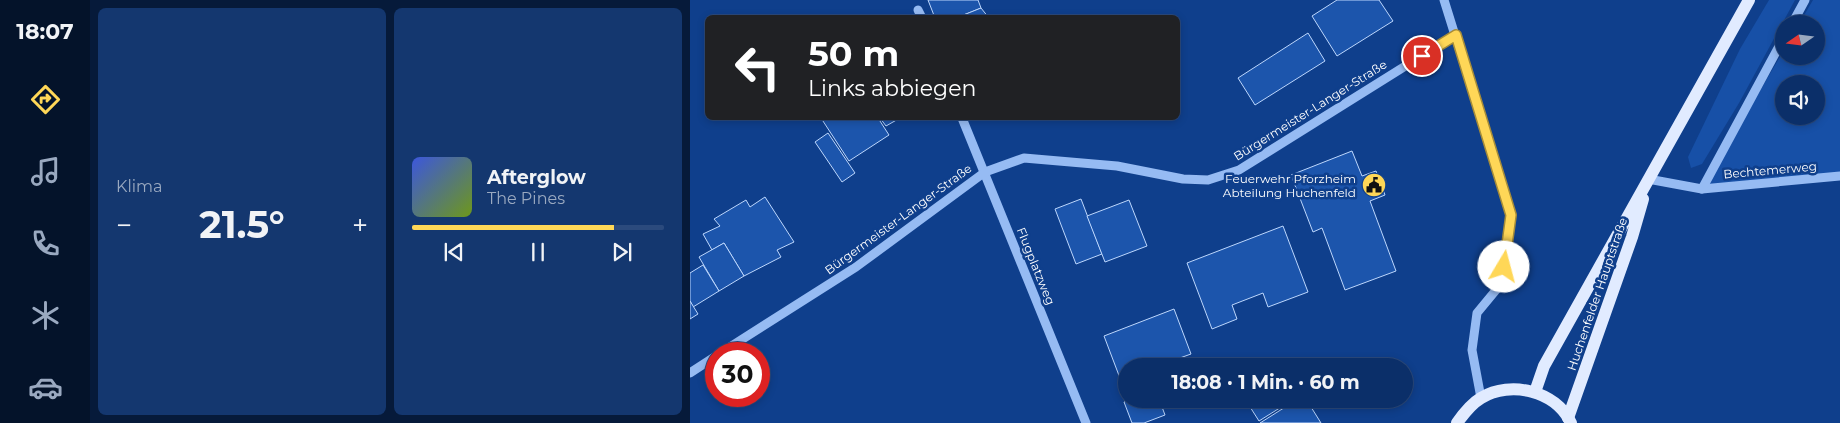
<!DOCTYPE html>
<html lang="de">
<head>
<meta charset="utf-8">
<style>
  :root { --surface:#0b2f69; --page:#14376f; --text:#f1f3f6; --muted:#9aa9c0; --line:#2b4a7d; --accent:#ffd757 }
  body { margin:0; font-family:Montserrat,sans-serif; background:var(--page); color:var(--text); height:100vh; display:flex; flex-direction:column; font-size:19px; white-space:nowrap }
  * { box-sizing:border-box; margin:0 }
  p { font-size:16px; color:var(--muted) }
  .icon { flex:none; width:28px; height:28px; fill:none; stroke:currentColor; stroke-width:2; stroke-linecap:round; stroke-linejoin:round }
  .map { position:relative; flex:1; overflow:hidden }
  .side { display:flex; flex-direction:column; gap:8px; padding:8px; background:#061a3a; width:600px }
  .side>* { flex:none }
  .hud { position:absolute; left:15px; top:15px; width:475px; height:105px; border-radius:8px; box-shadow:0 2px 8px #0003,0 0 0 1px var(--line); background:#202124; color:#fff; overflow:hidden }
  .needle { width:32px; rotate:256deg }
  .tools { position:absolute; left:1085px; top:15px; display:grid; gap:10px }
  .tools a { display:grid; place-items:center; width:50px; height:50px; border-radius:50%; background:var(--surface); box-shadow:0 2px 8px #0003,0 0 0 1px var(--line); font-size:25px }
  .speed { position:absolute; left:15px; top:342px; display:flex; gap:10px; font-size:25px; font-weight:700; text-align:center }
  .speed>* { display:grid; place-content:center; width:65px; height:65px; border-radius:50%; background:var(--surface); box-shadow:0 2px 8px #0003,0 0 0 1px var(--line); line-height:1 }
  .speed .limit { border:8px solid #d22; background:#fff; color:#111 }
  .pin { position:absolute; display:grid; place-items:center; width:42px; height:42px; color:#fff; margin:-21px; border:2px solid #fff; border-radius:50%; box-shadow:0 1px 5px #0007 }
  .me { position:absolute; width:55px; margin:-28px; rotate:8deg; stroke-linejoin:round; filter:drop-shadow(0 0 4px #0008) }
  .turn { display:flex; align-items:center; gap:18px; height:105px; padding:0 20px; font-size:22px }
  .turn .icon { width:65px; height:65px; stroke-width:2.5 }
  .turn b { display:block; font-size:35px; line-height:42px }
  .big { font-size:38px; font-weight:700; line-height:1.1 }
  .side .tile { flex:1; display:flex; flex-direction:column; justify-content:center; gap:8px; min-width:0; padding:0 18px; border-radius:8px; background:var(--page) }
  .song { display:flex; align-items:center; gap:15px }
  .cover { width:60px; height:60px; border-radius:8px; background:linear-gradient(135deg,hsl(230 70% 55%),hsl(80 70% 35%)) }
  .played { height:5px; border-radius:2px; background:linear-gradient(90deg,var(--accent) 80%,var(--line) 80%) }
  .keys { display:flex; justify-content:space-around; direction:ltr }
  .heat { display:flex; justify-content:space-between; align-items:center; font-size:28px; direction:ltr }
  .side .tiles { flex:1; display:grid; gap:8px; grid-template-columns:repeat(2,1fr) }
  .trip { position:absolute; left:428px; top:358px; width:295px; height:50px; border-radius:25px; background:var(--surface); box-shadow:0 2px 8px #0003,0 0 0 1px var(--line); font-weight:700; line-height:50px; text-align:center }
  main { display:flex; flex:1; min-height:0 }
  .dock { display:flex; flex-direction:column; width:90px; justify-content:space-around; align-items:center; background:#04132a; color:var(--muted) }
  .dock .icon { width:35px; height:35px }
  .dock .current { color:var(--accent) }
  .dock b { font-size:22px; color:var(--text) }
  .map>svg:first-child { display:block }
</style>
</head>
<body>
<main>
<nav class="dock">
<b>18:07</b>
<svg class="icon current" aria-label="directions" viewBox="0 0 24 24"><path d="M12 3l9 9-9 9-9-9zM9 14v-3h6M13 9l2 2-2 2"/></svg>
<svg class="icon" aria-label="music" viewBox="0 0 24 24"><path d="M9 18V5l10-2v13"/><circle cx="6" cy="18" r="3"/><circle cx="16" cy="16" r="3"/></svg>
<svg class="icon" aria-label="phone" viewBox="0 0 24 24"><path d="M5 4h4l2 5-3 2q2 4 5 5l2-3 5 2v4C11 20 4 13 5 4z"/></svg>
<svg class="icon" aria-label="climate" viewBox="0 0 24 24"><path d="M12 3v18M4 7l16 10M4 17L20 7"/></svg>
<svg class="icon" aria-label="car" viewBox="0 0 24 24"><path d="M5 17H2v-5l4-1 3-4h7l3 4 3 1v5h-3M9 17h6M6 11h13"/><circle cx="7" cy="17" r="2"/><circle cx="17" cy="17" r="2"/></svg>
</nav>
<section class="side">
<div class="tiles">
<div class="tile"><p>Klima</p>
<div class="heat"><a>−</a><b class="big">21.5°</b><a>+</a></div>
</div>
<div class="tile">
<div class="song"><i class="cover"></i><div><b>Afterglow</b><p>The Pines</p></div></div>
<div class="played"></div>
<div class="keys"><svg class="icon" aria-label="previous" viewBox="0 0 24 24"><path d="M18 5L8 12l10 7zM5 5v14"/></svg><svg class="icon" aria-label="pause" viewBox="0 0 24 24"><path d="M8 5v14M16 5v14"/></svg><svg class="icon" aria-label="next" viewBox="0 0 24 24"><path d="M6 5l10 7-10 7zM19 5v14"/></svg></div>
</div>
</div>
</section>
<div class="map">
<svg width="1150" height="423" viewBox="0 0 1150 423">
  <rect width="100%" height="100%" fill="#0f3f8c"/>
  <g fill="#1750a7" fill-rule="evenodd">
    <polygon points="1079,0 1105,0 1049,103 1012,164 1001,168 998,157 1050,49"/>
    <path d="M1123,0H1150V176L1012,189L1094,50V56H1126V24H1109ZM1094,84H1126V116H1094Z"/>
  </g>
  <g fill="#1c55ac" stroke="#bdd7fd">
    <polygon points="238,0 288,0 291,8 266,18 245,18"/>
    <polygon points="647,0 689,0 703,21 647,56 622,16"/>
    <polygon points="291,8 299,18 266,18"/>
    <polygon points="618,33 635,61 565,105 548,78"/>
    <polygon points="131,118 188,118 199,135 159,161"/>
    <polygon points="190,118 210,118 196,126"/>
    <polygon points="138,133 165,173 152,182 125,142"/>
    <polygon points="662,151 672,176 686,171 695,195 680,201 706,271 655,290 632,228 623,232 601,175"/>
    <polygon points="75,197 104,242 87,250 91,257 54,276 34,243 22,250 13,234 30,226 24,219 56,200 60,207"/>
    <polygon points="391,199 412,254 386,264 365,209"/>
    <polygon points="439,200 457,246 415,262 397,216"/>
    <polygon points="593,226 618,292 578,307 573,293 542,305 547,319 522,329 497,263"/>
    <polygon points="34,243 54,276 29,291 9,257"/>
    <polygon points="13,265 29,291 3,307 0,301 0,273"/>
    <polygon points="0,301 8,314 0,319"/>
    <polygon points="484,309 501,354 487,359 489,366 436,366 436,394 414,336"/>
    <polygon points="442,399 469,399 475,415 454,423 442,423 434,402"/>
    <polygon points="555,399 604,399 569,421"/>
    <polygon points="608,399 616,399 631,423 570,423"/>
  </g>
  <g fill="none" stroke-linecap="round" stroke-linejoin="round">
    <g stroke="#96bbf3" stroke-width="9">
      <polyline points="754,0 821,215 811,284 787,313 782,350 791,398"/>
      <polyline points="228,10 232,18"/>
      <polyline points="1102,24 1115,0"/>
      <polyline points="272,118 396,423"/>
      <polyline points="958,179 1012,189 1150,176"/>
      <polyline points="1012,189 1094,37"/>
      <polyline points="29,354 166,267 295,172 334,158 427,166 493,179 518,180 549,170 765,35"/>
      <polyline points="0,373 26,356"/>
    </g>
    <g stroke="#e1ebff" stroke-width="12">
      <polyline points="845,392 854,366 1059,0"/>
      <polyline points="878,418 942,237 953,199"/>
      <path d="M767,423C774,413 781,404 791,398C821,380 866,391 881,423"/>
    </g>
  </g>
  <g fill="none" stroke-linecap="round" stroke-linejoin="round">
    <g stroke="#a68c39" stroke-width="12">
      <polyline id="route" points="732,56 766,35 821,215 814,267"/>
    </g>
    <use href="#route" stroke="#ffd757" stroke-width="9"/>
  </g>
  <defs>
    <g id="civic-disc" transform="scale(1.25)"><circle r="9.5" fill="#ffd757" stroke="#0f3f8c"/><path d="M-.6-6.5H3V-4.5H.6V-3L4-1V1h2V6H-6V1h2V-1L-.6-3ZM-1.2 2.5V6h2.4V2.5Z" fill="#111"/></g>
  </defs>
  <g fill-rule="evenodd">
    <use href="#civic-disc" x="684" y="185"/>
  </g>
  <g text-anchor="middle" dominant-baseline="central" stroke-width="5" stroke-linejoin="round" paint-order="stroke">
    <g font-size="12" fill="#fff" stroke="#0f3f8c">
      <text transform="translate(620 110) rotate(-32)">Bürgermeister-Langer-Straße</text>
      <text transform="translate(1080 170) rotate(-5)">Bechtemerweg</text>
      <text transform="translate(208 219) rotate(-36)">Bürgermeister-Langer-Straße</text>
      <text transform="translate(346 266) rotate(68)">Flugplatzweg</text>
      <text transform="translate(907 294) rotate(-71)">Huchenfelder Hauptstraße</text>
    </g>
    <g font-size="12" fill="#fff" stroke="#0f3f8c" text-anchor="end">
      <text x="666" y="178">Feuerwehr Pforzheim<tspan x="666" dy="14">Abteilung Huchenfeld</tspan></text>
    </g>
  </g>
</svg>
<div class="tools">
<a><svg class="needle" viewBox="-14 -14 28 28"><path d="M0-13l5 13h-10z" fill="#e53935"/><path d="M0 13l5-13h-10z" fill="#9aa9c0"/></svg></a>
<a><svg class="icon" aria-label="sound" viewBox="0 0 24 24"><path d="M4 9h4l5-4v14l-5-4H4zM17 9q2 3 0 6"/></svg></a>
</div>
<div class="speed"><div class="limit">30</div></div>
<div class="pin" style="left:732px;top:56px;background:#d93025"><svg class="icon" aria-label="arrive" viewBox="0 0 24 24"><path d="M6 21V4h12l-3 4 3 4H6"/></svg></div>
<svg class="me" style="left:814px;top:267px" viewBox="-20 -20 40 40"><circle r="19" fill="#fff"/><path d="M0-13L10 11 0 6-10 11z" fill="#ffd757"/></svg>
<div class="trip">18:08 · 1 Min. · 60 m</div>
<div class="hud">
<div class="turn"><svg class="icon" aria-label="left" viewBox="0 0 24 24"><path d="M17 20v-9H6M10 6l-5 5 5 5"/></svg><div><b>50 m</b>Links abbiegen</div></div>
</div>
</div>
</main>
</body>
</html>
